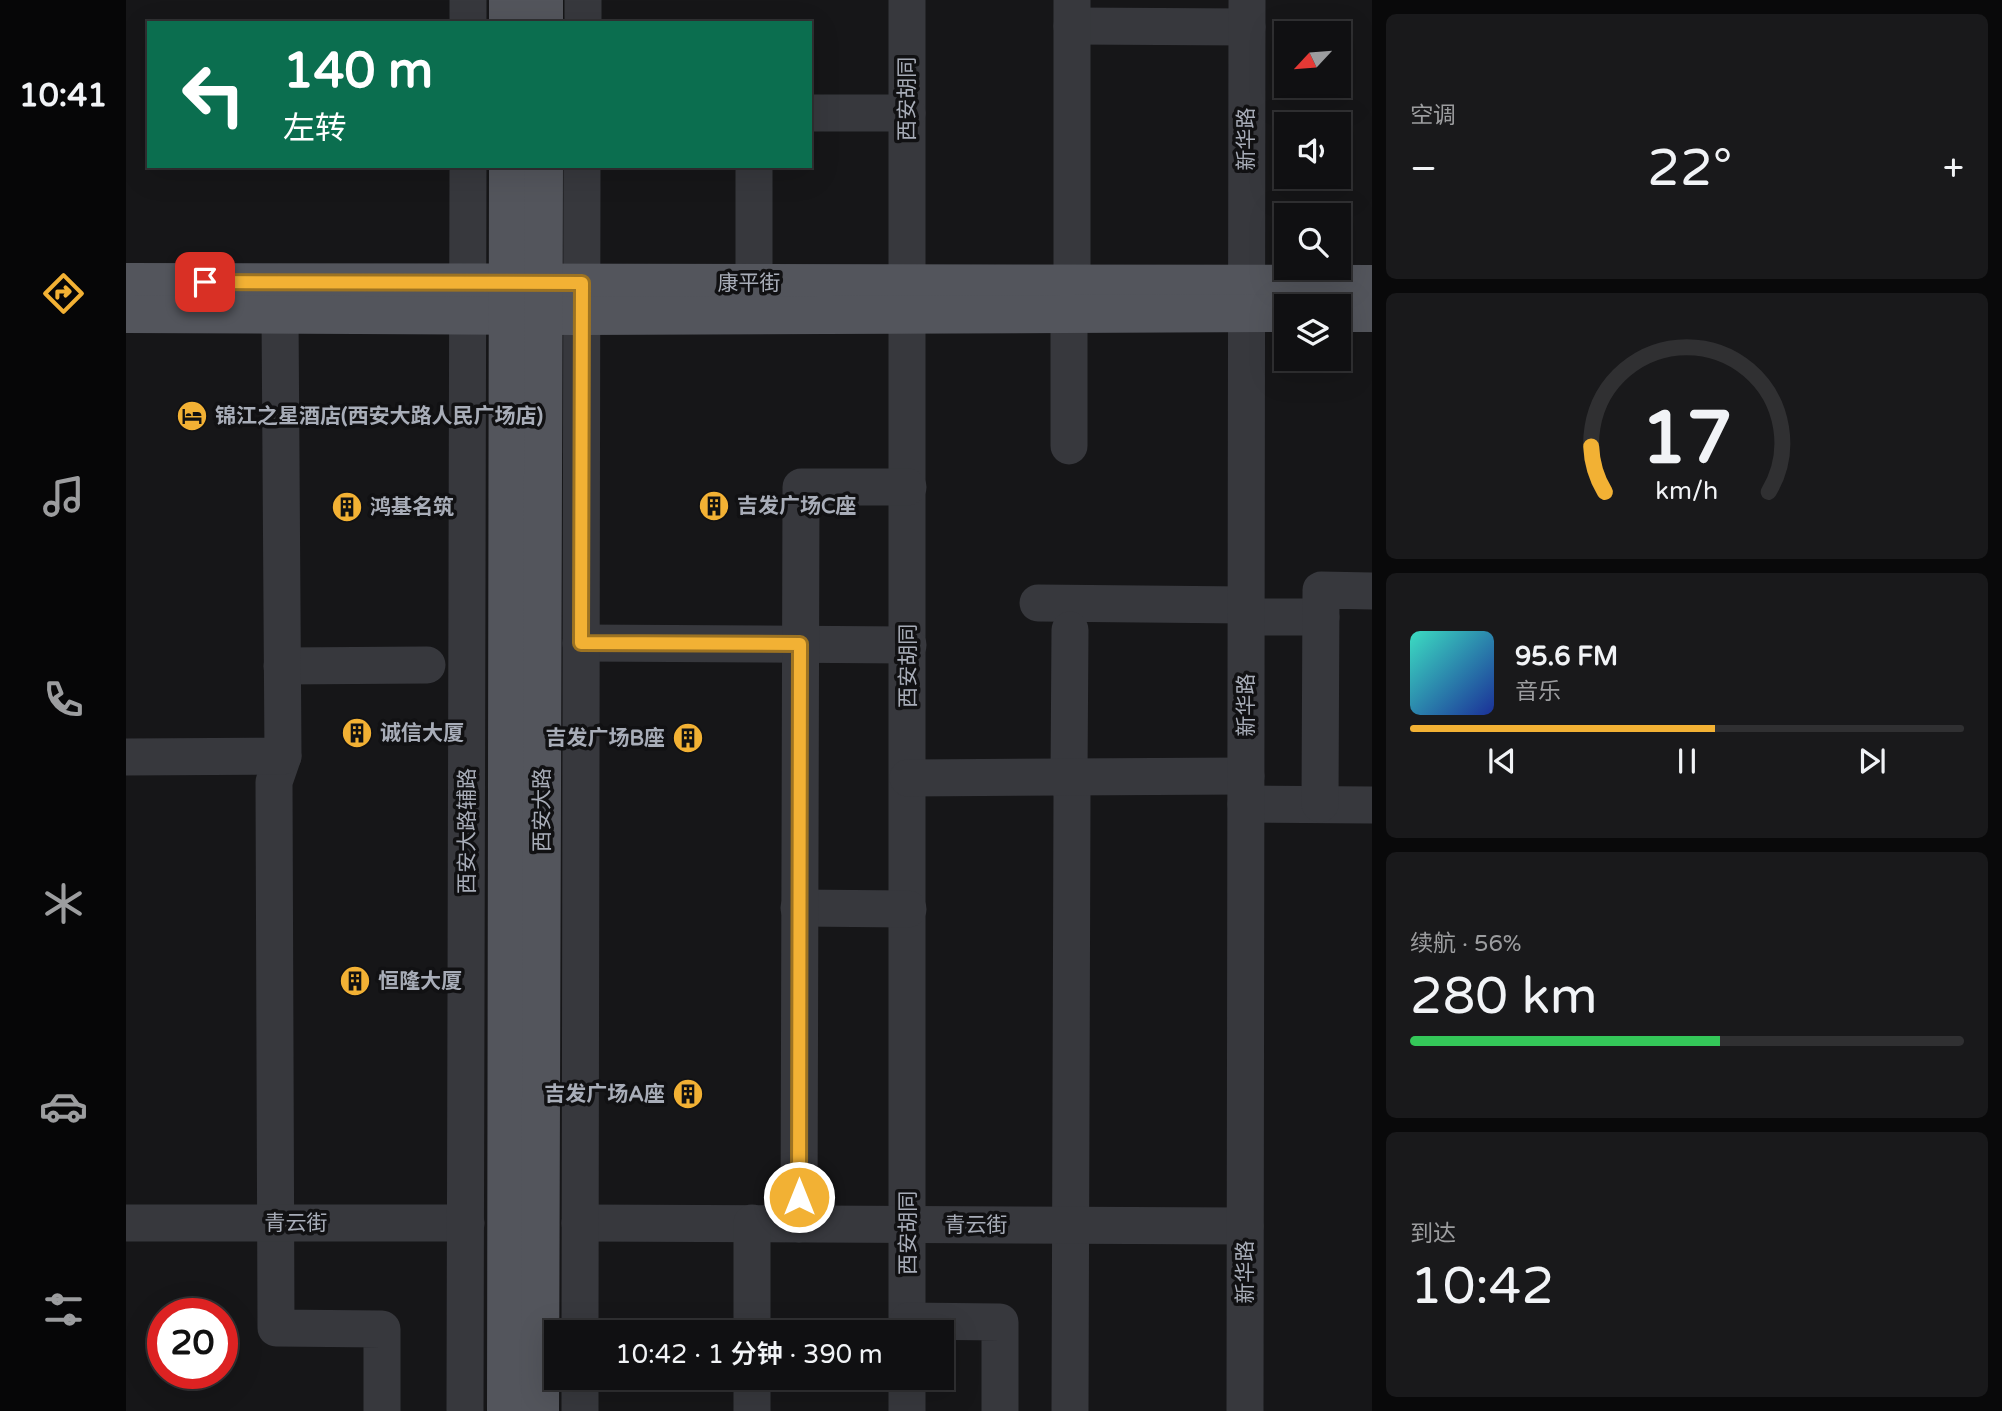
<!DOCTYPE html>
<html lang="zh">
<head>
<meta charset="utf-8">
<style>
  :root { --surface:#101012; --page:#19191b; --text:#f1f3f6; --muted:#9c9d9f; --line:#303032; --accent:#f2b134 }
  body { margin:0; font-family:"Varela Round","Noto Sans SC",sans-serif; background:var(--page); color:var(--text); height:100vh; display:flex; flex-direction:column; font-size:26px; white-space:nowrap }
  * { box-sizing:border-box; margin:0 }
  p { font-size:23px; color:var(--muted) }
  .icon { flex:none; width:38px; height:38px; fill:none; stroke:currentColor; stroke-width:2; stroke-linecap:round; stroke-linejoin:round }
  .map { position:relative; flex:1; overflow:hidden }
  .side { display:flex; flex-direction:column; gap:14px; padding:14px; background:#09090a; width:630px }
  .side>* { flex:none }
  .guide { position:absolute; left:21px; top:21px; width:665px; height:147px; border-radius:0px; box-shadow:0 7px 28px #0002,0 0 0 2px var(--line); background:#0b6e4f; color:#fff; overflow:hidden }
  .needle { width:46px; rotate:244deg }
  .tools { position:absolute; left:1148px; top:21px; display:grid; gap:14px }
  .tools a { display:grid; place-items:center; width:77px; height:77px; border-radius:0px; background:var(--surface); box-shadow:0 7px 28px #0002,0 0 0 2px var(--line); font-size:35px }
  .speed { position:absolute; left:21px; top:1298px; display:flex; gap:14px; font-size:35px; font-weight:700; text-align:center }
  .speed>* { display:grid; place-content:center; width:91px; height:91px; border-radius:50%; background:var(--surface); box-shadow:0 7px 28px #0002,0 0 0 2px var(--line); line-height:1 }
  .speed .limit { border:10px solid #d22; background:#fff; color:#111 }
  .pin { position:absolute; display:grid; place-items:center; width:60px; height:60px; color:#fff; margin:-30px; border-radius:14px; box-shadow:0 4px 10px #0006 }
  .me { position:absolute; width:77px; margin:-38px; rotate:0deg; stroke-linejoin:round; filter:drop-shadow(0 0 5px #0008) }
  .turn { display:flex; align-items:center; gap:24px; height:147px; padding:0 21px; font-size:32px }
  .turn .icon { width:91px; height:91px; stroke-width:2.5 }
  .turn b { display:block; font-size:49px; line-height:60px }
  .big { font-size:52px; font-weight:600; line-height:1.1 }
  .side .tile { flex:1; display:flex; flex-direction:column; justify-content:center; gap:10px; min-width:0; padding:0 24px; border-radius:10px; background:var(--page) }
  .side .dial { align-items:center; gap:0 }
  .dial svg { height:182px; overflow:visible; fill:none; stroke:var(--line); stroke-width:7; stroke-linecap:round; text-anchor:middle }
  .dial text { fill:var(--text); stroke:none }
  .song { display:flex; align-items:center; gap:21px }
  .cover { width:84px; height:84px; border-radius:10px; background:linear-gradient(135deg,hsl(170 70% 55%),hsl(230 70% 35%)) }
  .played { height:7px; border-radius:4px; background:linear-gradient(90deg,var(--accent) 55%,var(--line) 55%) }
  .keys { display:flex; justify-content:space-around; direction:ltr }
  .heat { display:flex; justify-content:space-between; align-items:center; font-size:38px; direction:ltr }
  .charge { height:10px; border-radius:5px; background:linear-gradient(90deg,#34c759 56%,var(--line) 0) }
  .trip { position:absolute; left:418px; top:1320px; width:410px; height:70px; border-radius:0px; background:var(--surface); box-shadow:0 7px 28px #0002,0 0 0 2px var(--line); font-weight:600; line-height:70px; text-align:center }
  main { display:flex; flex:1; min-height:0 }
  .tabs { display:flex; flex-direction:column; width:126px; justify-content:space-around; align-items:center; background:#060607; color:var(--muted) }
  .tabs .icon { width:49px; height:49px }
  .tabs .on { color:var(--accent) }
  .tabs b { font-size:32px; color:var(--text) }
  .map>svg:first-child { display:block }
</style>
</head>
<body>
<main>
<nav class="tabs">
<b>10:41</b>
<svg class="icon on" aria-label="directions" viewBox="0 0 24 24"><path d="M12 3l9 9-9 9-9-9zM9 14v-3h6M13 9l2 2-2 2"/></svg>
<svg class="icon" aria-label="music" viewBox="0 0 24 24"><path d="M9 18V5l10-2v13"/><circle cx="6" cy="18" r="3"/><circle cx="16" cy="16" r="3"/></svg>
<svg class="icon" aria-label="phone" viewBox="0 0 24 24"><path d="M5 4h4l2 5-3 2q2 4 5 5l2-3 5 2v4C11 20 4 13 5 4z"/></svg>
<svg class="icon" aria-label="climate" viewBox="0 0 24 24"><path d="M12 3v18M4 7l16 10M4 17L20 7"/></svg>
<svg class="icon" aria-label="car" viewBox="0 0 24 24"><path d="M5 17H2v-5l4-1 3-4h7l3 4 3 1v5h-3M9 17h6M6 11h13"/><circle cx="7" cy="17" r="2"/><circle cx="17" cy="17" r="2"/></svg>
<svg class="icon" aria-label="filters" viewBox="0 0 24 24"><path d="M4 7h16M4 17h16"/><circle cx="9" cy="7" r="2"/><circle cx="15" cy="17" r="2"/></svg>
</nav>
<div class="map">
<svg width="1246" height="1411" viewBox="0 0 1246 1411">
  <rect width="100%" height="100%" fill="#161618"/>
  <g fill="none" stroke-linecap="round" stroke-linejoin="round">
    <g stroke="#37383d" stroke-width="37">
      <polyline points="781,0 781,1332"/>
      <polyline points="342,23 342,0"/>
      <polyline points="457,23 457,0"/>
      <polyline points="946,26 1121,27"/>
      <polyline points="684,113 781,113"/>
      <polyline points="628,283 628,166"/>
      <polyline points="946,284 946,0"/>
      <polyline points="943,446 943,314"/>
      <polyline points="912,603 1120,605"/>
      <polyline points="1120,617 1195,617"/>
      <polyline points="944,630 943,777 946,795 944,1411"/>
      <polyline points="455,643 782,645"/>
      <polyline points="156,666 301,665"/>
      <polyline points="157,756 148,782 150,1328 256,1329 256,1411"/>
      <polyline points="0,757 157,756 154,314"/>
      <polyline points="782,778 1120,776"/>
      <polyline points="1120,804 1246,805"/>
      <polyline points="1194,804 1195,590 1246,591"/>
      <polyline points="673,908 782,909"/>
      <polyline points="0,1223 340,1223"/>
      <polyline points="454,1223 1119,1226"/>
      <polyline points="673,1224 675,487 782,487"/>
      <polyline points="782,1321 874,1322 874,1411"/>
      <polyline points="454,1332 456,166"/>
      <polyline points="626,1332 626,1223"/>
      <polyline points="339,1411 342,166"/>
      <polyline points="454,1411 454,1377"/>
      <polyline points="626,1411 626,1377"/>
      <polyline points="781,1411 781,1377"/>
      <polyline points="1119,1411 1121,0"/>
    </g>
    <g stroke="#53555c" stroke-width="38">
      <polyline points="382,23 382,0"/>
      <polyline points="418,23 418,0"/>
      <polyline points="0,282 1246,284"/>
      <polyline points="1213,313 1246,313"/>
      <polyline points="0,314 456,316 1160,313"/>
      <polyline points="380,1411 382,166"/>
      <polyline points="414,1411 418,166"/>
    </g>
  </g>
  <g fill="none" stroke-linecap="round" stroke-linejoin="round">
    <g stroke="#9d7322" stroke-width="18">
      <polyline id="route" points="79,282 456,283 455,643 674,644 673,1197"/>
    </g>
    <use href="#route" stroke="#f2b134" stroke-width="12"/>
  </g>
  <defs>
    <g id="hotel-disc" transform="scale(1.575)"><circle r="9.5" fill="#f2b134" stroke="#111113"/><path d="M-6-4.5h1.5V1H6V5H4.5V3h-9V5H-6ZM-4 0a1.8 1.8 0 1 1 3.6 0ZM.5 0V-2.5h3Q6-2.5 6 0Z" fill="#111"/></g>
    <g id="building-disc" transform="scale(1.575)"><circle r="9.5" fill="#f2b134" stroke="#111113"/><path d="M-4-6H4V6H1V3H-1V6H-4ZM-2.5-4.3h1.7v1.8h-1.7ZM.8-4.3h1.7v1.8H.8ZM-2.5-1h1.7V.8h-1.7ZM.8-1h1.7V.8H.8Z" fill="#111"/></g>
  </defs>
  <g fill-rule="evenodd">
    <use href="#hotel-disc" x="66" y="416"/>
    <use href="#building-disc" x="588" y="506"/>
    <use href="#building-disc" x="221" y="507"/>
    <use href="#building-disc" x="231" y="733"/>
    <use href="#building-disc" x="562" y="738"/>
    <use href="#building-disc" x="229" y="981"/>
    <use href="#building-disc" x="562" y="1094"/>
  </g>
  <g text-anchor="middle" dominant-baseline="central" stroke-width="7" stroke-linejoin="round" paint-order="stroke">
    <g font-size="21" fill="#a8adb8" stroke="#111113">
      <text transform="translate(781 99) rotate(-90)">西安胡同</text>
      <text transform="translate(1120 139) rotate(-90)">新华路</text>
      <text x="623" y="283">康平街</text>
      <text transform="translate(782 666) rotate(-90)">西安胡同</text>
      <text transform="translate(1120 705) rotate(-90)">新华路</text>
      <text transform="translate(416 810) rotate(-90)">西安大路</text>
      <text transform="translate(341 831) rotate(-90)">西安大路辅路</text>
      <text x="170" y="1223">青云街</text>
      <text x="850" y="1225">青云街</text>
      <text transform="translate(782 1233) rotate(-90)">西安胡同</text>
      <text transform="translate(1119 1272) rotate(-90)">新华路</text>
    </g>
    <g font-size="21" font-weight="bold" fill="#a8adb8" stroke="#111113" text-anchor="start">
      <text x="89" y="416">锦江之星酒店(西安大路人民广场店)</text>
      <text x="611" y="506">吉发广场C座</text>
      <text x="244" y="507">鸿基名筑</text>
      <text x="254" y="733">诚信大厦</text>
      <text x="539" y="738" text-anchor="end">吉发广场B座</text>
      <text x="252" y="981">恒隆大厦</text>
      <text x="539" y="1094" text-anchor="end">吉发广场A座</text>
    </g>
  </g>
</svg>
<div class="tools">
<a><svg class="needle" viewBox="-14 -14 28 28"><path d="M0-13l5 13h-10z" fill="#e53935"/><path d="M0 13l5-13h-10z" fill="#9c9d9f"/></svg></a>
<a><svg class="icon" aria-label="sound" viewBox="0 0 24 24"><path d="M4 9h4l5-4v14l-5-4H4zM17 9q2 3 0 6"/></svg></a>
<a><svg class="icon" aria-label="search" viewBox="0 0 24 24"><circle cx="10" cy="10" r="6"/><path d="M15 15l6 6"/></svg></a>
<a><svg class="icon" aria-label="layers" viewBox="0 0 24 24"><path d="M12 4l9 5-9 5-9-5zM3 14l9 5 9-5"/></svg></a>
</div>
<div class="speed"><div class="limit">20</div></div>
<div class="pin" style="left:79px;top:282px;background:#d93025"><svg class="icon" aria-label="arrive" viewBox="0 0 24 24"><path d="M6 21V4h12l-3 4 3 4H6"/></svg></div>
<svg class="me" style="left:673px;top:1197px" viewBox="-20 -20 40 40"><circle r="17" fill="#f2b134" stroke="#fff" stroke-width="3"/><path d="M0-11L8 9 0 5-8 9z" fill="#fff"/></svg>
<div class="trip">10:42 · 1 分钟 · 390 m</div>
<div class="guide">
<div class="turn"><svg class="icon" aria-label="left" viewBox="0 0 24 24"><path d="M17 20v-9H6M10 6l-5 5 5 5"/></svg><div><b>140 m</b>左转</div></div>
</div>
</div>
<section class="side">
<div class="tile"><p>空调</p>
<div class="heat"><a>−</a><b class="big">22°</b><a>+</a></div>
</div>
<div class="tile dial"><svg viewBox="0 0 100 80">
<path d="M14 69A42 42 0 1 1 86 69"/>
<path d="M14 69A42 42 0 0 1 8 49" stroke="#f2b134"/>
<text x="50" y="56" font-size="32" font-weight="700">17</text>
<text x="50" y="72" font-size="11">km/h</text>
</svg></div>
<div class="tile">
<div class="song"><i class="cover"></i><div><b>95.6 FM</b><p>音乐</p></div></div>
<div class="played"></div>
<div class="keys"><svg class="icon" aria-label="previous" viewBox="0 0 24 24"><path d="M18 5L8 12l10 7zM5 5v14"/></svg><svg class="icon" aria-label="pause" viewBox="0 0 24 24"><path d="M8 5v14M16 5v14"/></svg><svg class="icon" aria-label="next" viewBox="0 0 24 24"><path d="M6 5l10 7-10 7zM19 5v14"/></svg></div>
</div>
<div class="tile"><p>续航 · 56%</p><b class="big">280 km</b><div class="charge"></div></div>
<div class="tile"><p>到达</p><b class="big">10:42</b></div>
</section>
</main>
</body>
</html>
